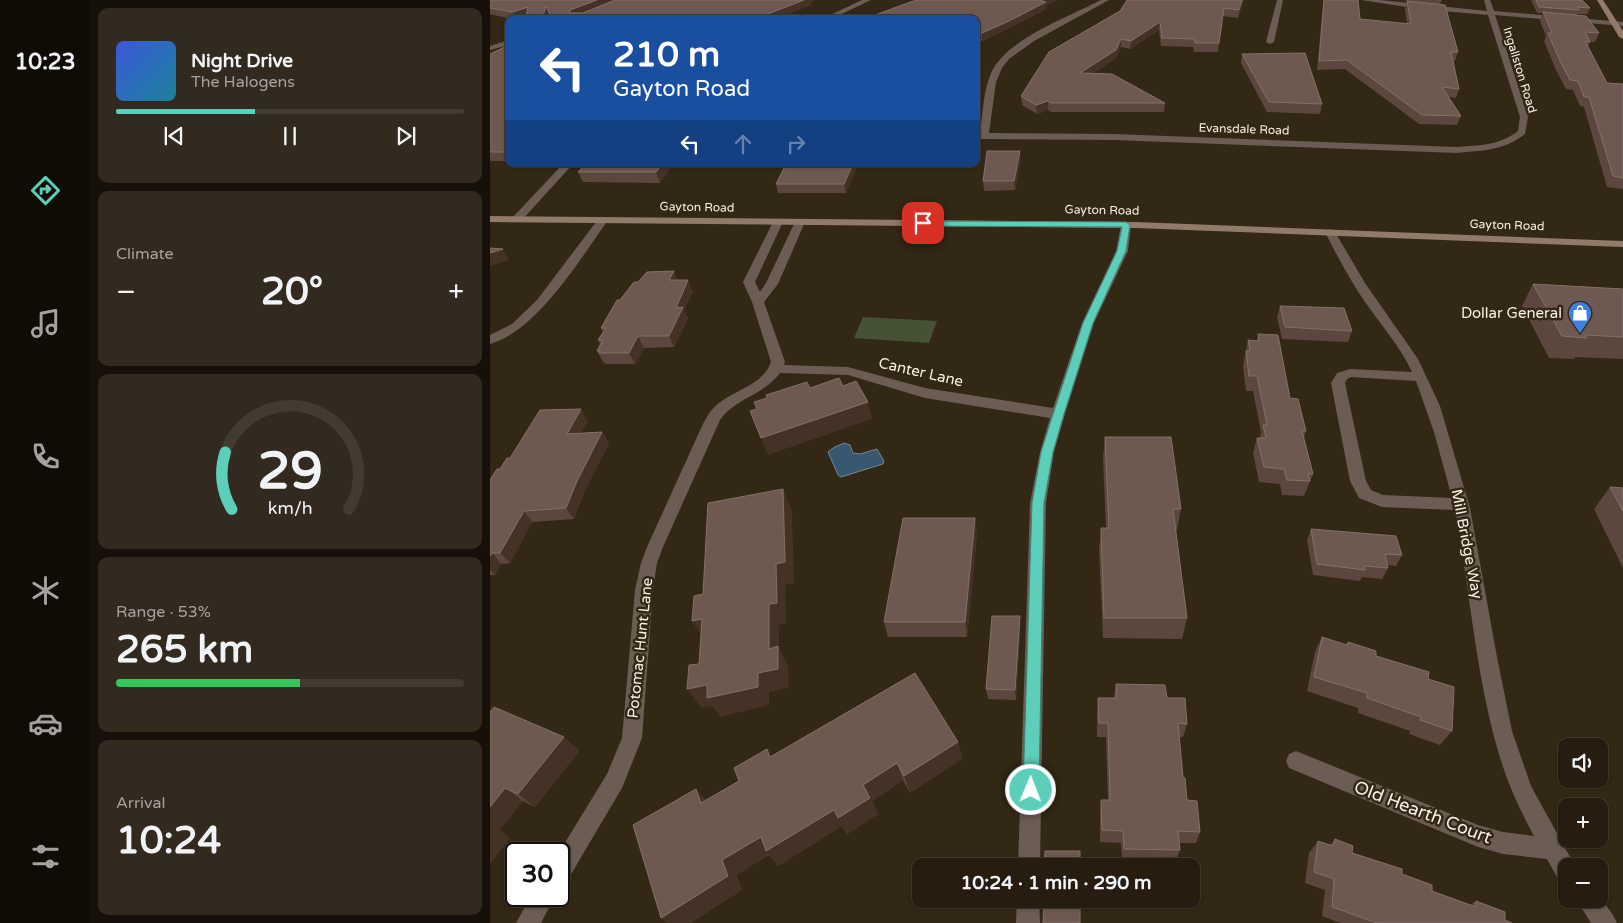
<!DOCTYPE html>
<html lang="en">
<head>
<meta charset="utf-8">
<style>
  :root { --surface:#261d10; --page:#322a1e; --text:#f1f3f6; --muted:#a4a29f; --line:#423b30; --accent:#5cceba }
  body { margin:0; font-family:"Varela Round",sans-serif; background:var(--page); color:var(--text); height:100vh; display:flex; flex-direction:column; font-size:19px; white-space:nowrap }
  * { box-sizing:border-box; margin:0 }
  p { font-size:16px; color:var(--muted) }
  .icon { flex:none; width:28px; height:28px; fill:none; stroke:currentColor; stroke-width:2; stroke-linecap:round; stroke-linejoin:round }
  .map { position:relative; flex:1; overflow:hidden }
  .drawer { display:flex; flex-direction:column; gap:8px; padding:8px; background:#151009; width:400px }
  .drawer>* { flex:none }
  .top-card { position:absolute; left:15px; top:15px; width:475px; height:152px; border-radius:10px; box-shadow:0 1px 4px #0004,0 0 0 1px var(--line); background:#1a4fa0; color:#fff; overflow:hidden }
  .fabs { position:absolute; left:1068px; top:738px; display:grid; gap:10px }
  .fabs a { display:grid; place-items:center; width:50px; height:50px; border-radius:10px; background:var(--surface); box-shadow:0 1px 4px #0004,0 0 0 1px var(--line); font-size:25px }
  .speed { position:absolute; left:15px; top:842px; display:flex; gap:10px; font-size:25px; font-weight:700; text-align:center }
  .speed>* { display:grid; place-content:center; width:65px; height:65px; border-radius:50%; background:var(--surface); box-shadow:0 1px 4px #0004,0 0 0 1px var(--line); line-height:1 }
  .speed .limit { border:2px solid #111; border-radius:8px; background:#fff; color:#111 }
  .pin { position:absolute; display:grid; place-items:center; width:42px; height:42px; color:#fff; margin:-21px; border-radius:10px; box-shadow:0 2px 8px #0006 }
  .me { position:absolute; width:55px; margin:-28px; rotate:1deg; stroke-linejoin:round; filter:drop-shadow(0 0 4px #0008) }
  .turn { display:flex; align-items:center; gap:18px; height:105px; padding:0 25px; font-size:22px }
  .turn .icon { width:65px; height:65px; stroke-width:2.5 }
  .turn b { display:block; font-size:35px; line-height:42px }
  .lanes { display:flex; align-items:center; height:48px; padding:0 25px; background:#0003; justify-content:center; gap:25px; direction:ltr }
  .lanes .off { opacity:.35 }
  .big { font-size:38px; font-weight:700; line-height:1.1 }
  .drawer .tile { flex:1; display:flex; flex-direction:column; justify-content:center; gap:8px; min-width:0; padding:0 18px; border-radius:10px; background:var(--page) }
  .drawer .dial { align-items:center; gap:0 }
  .dial svg { height:130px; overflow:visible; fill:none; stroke:var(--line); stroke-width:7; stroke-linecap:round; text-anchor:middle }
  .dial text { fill:var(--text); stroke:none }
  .song { display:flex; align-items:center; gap:15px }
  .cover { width:60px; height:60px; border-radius:8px; background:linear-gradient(135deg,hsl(230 70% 55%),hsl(190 70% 35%)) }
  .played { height:5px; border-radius:2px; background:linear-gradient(90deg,var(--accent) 40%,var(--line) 40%) }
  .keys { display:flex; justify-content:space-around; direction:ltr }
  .heat { display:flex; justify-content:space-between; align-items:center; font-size:28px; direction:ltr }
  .charge { height:8px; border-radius:4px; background:linear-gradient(90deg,#34c759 53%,var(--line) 0) }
  .trip { position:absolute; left:422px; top:858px; width:288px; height:50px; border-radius:10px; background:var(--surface); box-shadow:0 1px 4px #0004,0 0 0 1px var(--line); font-weight:700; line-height:50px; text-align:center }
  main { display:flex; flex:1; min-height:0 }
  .menu { display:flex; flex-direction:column; width:90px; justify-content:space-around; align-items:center; background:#0f0c06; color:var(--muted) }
  .menu .icon { width:35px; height:35px }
  .menu .selected { color:var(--accent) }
  .menu b { font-size:22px; color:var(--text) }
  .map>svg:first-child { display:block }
</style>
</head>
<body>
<main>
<nav class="menu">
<b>10:23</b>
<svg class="icon selected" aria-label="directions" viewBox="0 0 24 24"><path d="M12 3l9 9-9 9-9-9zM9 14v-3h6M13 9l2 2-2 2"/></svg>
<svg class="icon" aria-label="music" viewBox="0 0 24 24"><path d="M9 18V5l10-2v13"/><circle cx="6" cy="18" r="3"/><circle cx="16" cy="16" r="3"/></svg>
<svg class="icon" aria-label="phone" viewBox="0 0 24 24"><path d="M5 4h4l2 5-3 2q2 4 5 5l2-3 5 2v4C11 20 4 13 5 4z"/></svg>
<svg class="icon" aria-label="climate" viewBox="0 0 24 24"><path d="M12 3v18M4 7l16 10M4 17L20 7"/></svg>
<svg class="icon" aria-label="car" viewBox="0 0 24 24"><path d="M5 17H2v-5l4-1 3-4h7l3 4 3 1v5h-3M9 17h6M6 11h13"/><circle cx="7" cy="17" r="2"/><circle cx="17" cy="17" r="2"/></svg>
<svg class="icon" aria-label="filters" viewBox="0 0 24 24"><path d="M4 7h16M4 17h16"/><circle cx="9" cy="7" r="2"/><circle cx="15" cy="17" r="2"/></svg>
</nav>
<section class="drawer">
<div class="tile">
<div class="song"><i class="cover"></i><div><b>Night Drive</b><p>The Halogens</p></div></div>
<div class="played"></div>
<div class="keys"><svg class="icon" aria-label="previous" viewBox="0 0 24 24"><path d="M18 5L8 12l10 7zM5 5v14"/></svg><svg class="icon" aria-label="pause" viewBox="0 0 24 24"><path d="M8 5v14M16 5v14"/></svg><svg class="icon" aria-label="next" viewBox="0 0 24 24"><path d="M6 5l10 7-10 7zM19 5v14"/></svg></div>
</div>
<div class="tile"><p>Climate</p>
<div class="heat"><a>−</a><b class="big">20°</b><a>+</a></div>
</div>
<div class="tile dial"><svg viewBox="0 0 100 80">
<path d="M14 69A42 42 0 1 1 86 69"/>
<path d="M14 69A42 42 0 0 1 10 34" stroke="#5cceba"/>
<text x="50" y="56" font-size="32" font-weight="700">29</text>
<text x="50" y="72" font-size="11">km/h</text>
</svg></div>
<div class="tile"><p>Range · 53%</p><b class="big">265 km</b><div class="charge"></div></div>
<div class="tile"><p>Arrival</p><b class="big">10:24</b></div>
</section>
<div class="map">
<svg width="1133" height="923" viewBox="0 0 1133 923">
  <rect width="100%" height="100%" fill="#332715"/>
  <polygon fill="#455235" points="373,317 447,321 439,343 364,338"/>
  <polygon fill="#37586f" stroke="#718692" points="354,443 360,445 363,453 370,454 387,449 394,461 393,464 351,477 348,475 338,452 343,448"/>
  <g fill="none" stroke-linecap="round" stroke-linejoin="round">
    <g fill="#6c5d54" fill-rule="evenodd">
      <polygon points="372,0 381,0 341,19 332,19"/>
      <path d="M611,0H619L544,41L519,59L512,68L506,82L499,133L624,134L967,147C990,145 1008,146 1028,131L1030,117L998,15L930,9L871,0H890L997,11L994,0H1000L1004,11L1133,22V26L1005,15L1038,117L1035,134C1013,151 994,150 967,153L624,140L486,139V133H490C493,113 493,92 501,73C516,39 579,17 611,0Z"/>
      <polygon points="787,0 793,0 784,42 780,44 776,42"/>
      <polygon points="19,40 19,45 0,50 0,46"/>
      <polygon points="73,164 83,164 31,221 23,221 22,219 23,217"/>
      <path d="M113,217L118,220C91,258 46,332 0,344V335L22,324L47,300L109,218Z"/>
      <path d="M288,219L293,222L265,282L270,292L276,283L305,222L310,219L315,222L288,284L274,302L295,362L294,365L358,367L435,388L563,408L592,323L626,251L631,225L636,222L641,225L638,251L604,323L575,414L564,452L556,503L550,866H528L540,503L550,452L560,418L435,398L358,375L290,373C274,395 245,398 230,420L173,547L167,563L163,590L152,738L132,788L77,881L69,884L68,854L117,774L132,738L145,590L151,563L157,547L212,426C216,418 221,409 229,403C246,389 273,385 281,362L262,302L253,282L283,222Z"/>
      <path d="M840,229L845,232L875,283L928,359L950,406L980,508L1007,657L1022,731L1041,786L1085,866H1076V882L1068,879L1057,859L1013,854L988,847L799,768L796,761L799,754L806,751L988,825L1013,832L1044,836C1032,814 1021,791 1013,767C986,684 981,595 965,510L892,507L869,498L860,481L841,383L847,373L860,369L922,372C910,346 891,325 875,302C860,280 847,256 835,232ZM861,377L926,381L944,432L962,498L893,495L881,490L876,481L855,383L857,379Z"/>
      <polygon points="41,896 65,896 51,923 26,923"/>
      <polygon points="1109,896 1123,915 1127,923 1101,923 1086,899 1109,899"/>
      <polygon points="527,899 549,899 550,923 526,923"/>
    </g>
    <g fill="#927a6b" fill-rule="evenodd">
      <polygon points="1107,0 1113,0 1133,31 1133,39 1129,37"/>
      <polygon points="0,216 645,222 1133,241 1133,247 645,228 0,222"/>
    </g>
  </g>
  <g fill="#5c473f">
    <polygon points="0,0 325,0 321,2 321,5 59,13 58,19 35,16 29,19 21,19 0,14"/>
    <polygon points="754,0 748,18 733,16 728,52 704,52 703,47 671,46 669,30 640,49 631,47 626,58 603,73 675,103 674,112 561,112 558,110 547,114 532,105 531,96 559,52"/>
    <polygon points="834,0 868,0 870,19 917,24 915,9 917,1 913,0 952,0 950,4 968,52 965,61 963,61 969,89 966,98 959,97 971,116 967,125 929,124 855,69 827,70 833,5"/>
    <polygon points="1041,0 1092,0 1100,8 1097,14 1088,14 1087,15 1109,33 1105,42 1100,42 1098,47 1117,83 1133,84 1133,189 1117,187 1094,107 1090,106 1083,90 1076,89 1066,70 1054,41 1056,36 1050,21 1053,13 1047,13"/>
    <polygon points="556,6 556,9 519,28 492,41 488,40 486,41 486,19"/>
    <polygon points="19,45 19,161 0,161 0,54"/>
    <polygon points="752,54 832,104 830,114 777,112 751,63"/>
    <polygon points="531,160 525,190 494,191 493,181"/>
    <polygon points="96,164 183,164 170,183 93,182 88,172"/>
    <polygon points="296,164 368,164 356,193 288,193 286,184"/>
    <polygon points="184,271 187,280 203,291 194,310 198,318 184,347 154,348 145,364 115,364 114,362 113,362 107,351 110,344 108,340 113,333 111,328 130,300 148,282"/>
    <polygon points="1043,284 1133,289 1133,359 1085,357 1084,359 1059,358 1032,306"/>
    <polygon points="790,306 862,331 858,342 792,339 787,317"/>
    <polygon points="768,334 816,431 814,438 823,474 814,496 792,495 790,484 769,482 763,453 767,438 770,438 771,432 763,391 756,391 753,366 758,340 767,341"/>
    <polygon points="98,421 91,433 112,432 119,443 94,492 84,519 42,522 20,563 11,564 5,575 0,575 0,480 20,458"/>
    <polygon points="615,437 691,509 687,530 686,530 697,618 692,639 613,638 609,550 611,528 616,528 613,458"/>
    <polygon points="1120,487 1133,488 1133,568 1104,509"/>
    <polygon points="821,529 912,555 906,566 898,565 898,568 892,579 872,577 870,581 823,575 817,540"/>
    <polygon points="487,534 477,637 398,637 394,622"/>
    <polygon points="530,627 526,700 498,699 496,689"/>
    <polygon points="832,637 856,645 858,642 886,656 938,679 962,731 950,745 919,734 920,731 868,713 868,708 817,691 825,652"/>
    <polygon points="626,684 677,698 697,724 693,737 689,737 693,777 697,800 710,832 706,843 690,843 690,850 686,861 632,860 631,843 610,842 610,812 611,800 618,800 616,737 607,737 607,712 608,698 624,698"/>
    <polygon points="0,712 74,737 89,751 45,807 33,801 9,830 20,838 0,863"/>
    <polygon points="468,742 472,759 420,793 413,780 382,801 388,814 357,834 352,826 288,866 279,855 246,875 252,890 200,923 178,923 171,918 216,800 249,781 282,757"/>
    <polygon points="845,839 862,853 912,874 942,891 980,905 986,901 1015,920 1022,923 850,923 832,916 835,890 815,883 819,853 828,841 840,845"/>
  </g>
  <g fill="#443226">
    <polygon points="107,0 130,0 83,19 80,13 80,10"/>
    <polygon points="314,0 325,0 321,2 321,5 287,19 265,19"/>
    <polygon points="553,0 568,0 556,6 556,9 519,28 492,41 492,33"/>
    <polygon points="752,0 754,0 748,18 749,10"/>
    <polygon points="56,6 59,13 58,19 52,19"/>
    <polygon points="38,7 41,14 29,19 26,19 23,12"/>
    <polygon points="670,22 669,30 640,49 641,41"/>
    <polygon points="631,39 631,47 626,58 590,81 590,73"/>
    <polygon points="558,101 558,110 547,114 546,105"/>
    <polygon points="530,151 531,160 525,190 524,181"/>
    <polygon points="172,164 183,164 170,183 166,172"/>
    <polygon points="363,164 368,164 356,193 354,184"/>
    <polygon points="13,249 19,260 0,266 0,253"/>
    <polygon points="184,271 188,282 179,280"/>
    <polygon points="198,280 203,291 194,310 198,318 184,347 179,336 186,308"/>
    <polygon points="148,336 154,348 145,364 139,353"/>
    <polygon points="378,402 382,419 278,455 271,438"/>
    <polygon points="91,409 98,421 84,445 77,434"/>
    <polygon points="112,432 119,443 94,492 84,519 76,508 87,481"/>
    <polygon points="293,489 302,511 304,583 295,585 296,623 289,625 289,648 298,666 299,688 279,692 279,705 230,717 222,706 211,708 197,689 268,673 279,649 279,604 286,564"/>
    <polygon points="34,511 42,522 20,563 10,553"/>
    <polygon points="485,518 487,534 477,637 475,622"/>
    <polygon points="2,553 11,564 5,575 0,570 0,556"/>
    <polygon points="530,616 530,627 526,700 525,690"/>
    <polygon points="212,619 215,641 202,621"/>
    <polygon points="74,737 89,751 45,807 28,794"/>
    <polygon points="468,742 472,759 420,793 414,776"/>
    <polygon points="407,763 413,780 382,801 388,814 357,834 352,826 288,866 279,855 246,875 252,890 200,923 178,923 171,918 232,860 271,837 373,785"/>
    <polygon points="15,788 33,801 9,830 20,838 0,863 0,807"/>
    <polygon points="206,789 221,805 211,803"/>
  </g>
  <g fill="#6d5950" stroke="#827168">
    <polygon points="0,0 107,0 80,10 80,13 93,13 125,0 314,0 265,19 62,19 56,6 52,19 35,19 38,7 23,12 0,8"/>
    <polygon points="426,0 553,0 551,1 556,2 519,21 492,33 487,32 486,33 486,19 374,19"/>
    <polygon points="637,0 752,0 749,10 734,8 729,43 705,43 704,39 672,38 670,22 641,41 631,39 626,50 590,73 622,74 675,103 561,103 558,101 546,105 531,96 559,52 630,11"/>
    <polygon points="834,0 868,0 870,19 921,24 917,1 955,5 968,52 961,52 969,89 952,87 971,116 932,115 857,60 829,61"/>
    <polygon points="1046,0 1092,0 1100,8 1087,7 1089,10 1049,7"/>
    <polygon points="1053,12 1096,16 1109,33 1095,32 1100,42 1095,41 1117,83 1133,84 1133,178 1123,176 1099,97 1094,97 1088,81 1080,80 1070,61 1058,33 1062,33"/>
    <polygon points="19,45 19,151 18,152 0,152 0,54"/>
    <polygon points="815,53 832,104 779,102 752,54"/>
    <polygon points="497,151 530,151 524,181 493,181"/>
    <polygon points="96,164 172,164 166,172 88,172"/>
    <polygon points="296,164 363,164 354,184 286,184"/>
    <polygon points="0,248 13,249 0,253"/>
    <polygon points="184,271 179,280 198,280 186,308 193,307 179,336 148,336 139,353 109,353 110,351 107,351 113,340 108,340 116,328 111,328 127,300 130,300 144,282 148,282 157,272"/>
    <polygon points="1043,284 1133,289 1133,337 1095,335 1097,338 1072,336"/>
    <polygon points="790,306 854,308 862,331 795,327"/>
    <polygon points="768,334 788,335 800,398 808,399 816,431 812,431 823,474 818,474 820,481 797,480 794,469 774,467 767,438 776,438 773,425 777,425 767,376 759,376 756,351 760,351 758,340 769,341"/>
    <polygon points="349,378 353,386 366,381 378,402 271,438 260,411 267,409 264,402 277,398 276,395 317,382 320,388"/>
    <polygon points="91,409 77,434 112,432 87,481 76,508 34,511 10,553 2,553 0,556 0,480 7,469 10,469 17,458 20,458 50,410"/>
    <polygon points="615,437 681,437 691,509 683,509 697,618 614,618 611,528 619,528"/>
    <polygon points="1120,487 1133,488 1133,511"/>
    <polygon points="293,489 295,562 286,564 287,603 279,604 279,649 288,646 288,669 268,673 268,687 217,698 217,685 197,689 199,665 209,664 212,619 202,621 204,596 213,594 218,503"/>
    <polygon points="413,518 485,518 475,622 394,622"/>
    <polygon points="821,529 906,536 912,555 895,554 898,568 875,566 875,570 827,564"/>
    <polygon points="502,616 530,616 525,690 496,689"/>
    <polygon points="832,637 857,645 858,642 886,651 886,656 939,672 938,679 964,687 962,731 930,720 931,717 877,698 877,693 824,677"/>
    <polygon points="425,673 468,742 414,776 407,763 373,785 380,798 348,818 344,810 276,851 271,837 232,860 238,876 171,918 143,825 206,789 211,803 249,781 244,768 277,749 280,757"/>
    <polygon points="626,684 675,685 677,698 695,698 697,724 688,723 693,777 695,778 697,800 707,801 710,832 688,831 690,850 634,849 633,831 612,830 611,800 620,800 618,723 609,723 608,698 626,698"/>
    <polygon points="4,707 74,737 28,794 15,788 0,807 0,712"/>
    <polygon points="845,839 863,846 862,853 912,869 912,874 942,885 942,891 986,907 986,901 1015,912 1015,920 1022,923 887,923 842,907 844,879 824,872 828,841 843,846"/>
    <polygon points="555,851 590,851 590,866 554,866"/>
    <polygon points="554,899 590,899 590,923 553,923"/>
  </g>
  <polygon fill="#5cceba" stroke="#3c8679" points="430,221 636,222 640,225 636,251 603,323 574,414 563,452 554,503 549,790 547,795 541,798 535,795 533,790 542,503 551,452 563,414 593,323 627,251 632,227 433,226 430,225"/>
  <defs>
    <g id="shop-pin" transform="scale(1.25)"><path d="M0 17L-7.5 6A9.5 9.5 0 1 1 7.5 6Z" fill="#3f7fe0" stroke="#332715"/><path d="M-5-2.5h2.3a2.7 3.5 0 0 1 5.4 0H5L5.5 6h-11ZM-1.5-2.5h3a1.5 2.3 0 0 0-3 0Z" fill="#fff"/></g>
  </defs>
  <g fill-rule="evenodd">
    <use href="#shop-pin" x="1090" y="313"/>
  </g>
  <g text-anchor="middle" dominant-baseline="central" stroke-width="5" stroke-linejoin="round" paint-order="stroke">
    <g font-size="12" fill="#f8f0e5" stroke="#332715">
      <text transform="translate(1030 70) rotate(73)">Ingallston Road</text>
      <text transform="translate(754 129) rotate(2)">Evansdale Road</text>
      <text transform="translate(207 207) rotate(1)">Gayton Road</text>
      <text transform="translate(612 210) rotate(1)">Gayton Road</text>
      <text transform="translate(1017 225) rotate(2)">Gayton Road</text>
    </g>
    <g font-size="15" fill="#f8f0e5" stroke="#332715" text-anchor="end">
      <text x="1072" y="313">Dollar General</text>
    </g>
    <g font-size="15" fill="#f8f0e5" stroke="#332715">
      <text transform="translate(431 372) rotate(13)">Canter Lane</text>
      <text transform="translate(977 544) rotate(79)">Mill Bridge Way</text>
      <text transform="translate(150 648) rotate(-84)">Potomac Hunt Lane</text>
    </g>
    <g font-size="18" fill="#f8f0e5" stroke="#332715">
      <text transform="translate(933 812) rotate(21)">Old Hearth Court</text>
    </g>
  </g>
</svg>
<div class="fabs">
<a><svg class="icon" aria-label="sound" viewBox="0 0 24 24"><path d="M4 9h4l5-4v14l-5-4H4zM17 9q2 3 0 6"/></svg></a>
<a>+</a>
<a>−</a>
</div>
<div class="speed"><div class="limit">30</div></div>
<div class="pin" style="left:433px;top:223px;background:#d93025"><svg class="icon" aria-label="arrive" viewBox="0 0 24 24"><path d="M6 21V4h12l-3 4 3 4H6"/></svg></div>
<svg class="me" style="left:541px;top:790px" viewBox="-20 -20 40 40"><circle r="17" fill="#5cceba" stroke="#fff" stroke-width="3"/><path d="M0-11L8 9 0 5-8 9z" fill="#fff"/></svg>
<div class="trip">10:24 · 1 min · 290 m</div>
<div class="top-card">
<div class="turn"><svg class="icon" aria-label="left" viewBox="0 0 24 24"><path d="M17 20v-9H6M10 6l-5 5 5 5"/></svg><div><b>210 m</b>Gayton Road</div></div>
<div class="lanes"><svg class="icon" aria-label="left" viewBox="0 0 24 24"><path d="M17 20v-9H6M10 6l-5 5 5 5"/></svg><svg class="icon off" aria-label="ahead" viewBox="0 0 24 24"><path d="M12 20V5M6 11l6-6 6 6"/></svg><svg class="icon off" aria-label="right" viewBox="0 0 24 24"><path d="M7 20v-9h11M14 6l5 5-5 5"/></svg></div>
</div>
</div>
</main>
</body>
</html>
